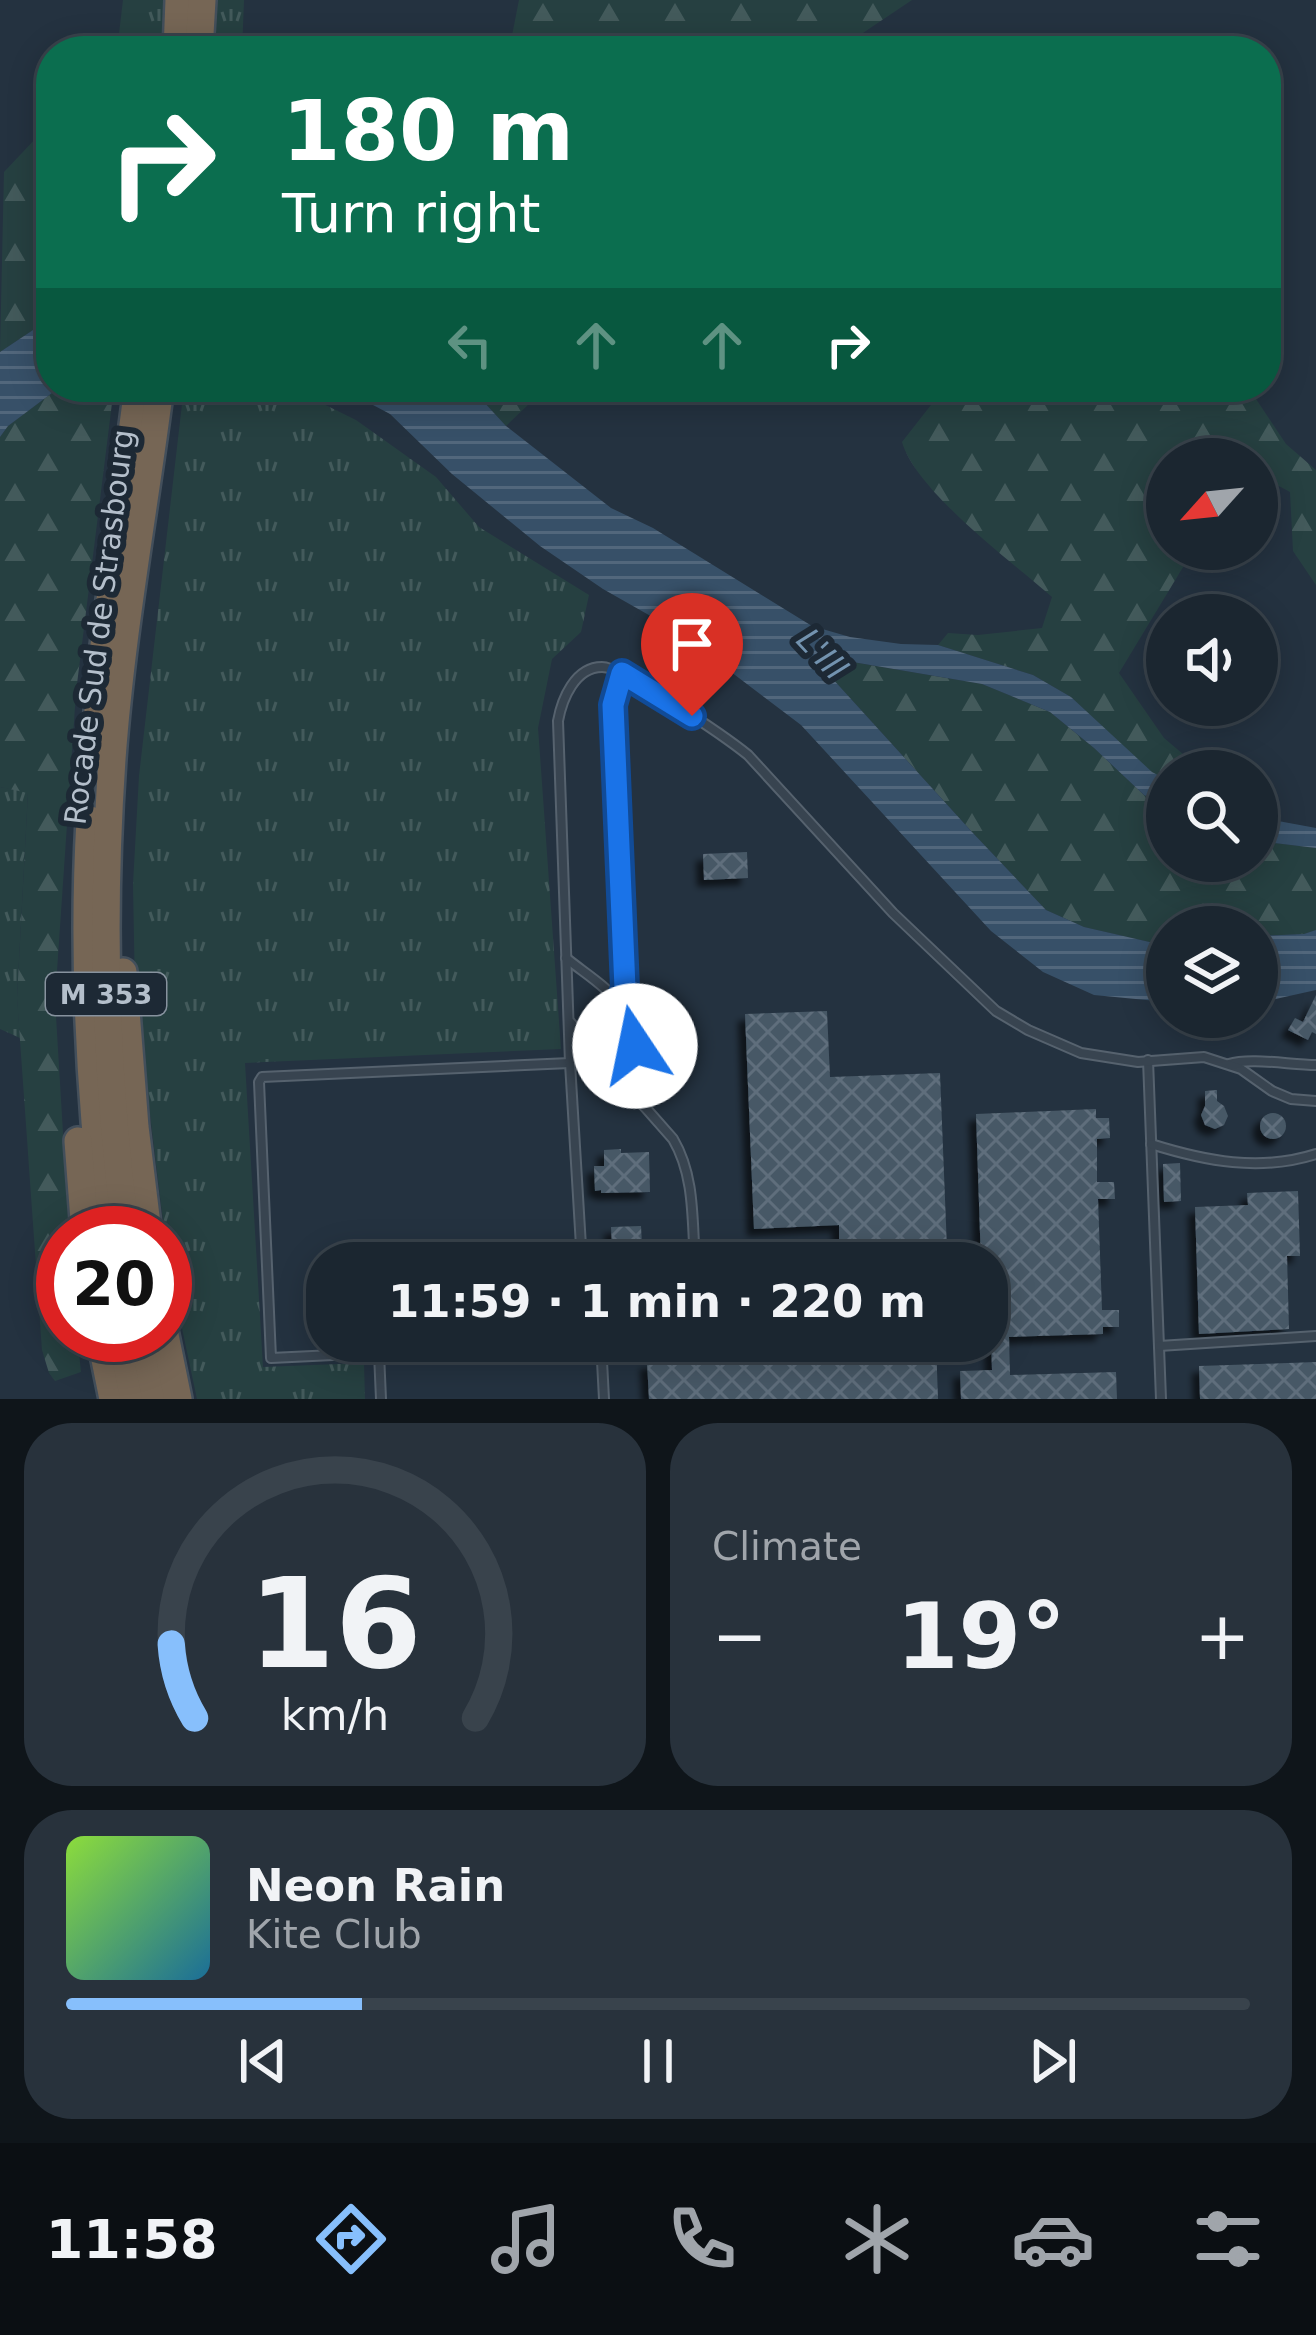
<!DOCTYPE html>
<html lang="en">
<head>
<meta charset="utf-8">
<style>
  :root { --surface:#1b2630; --page:#28323c; --text:#f1f3f6; --muted:#a0a5ab; --line:#39434c; --accent:#87bffc }
  body { margin:0; font-family:"DejaVu Sans",sans-serif; background:var(--page); color:var(--text); height:100vh; display:flex; flex-direction:column; font-size:45px; white-space:nowrap }
  * { box-sizing:border-box; margin:0 }
  p { font-size:39px; color:var(--muted) }
  .icon { flex:none; width:66px; height:66px; fill:none; stroke:currentColor; stroke-width:2; stroke-linecap:round; stroke-linejoin:round }
  .map { position:relative; height:1399px; overflow:hidden }
  .side { display:flex; flex-direction:column; gap:24px; padding:24px; background:#0f151a; flex:1 }
  .side>* { flex:none }
  .hud { position:absolute; left:36px; top:36px; width:1245px; height:366px; border-radius:48px; box-shadow:0 6px 30px #0003,0 0 0 3px var(--line); background:#0b6e4f; color:#fff; overflow:hidden }
  .needle { width:78px; rotate:243deg }
  .buttons { position:absolute; left:1146px; top:438px; display:grid; gap:24px }
  .buttons a { display:grid; place-items:center; width:132px; height:132px; border-radius:50%; background:var(--surface); box-shadow:0 6px 30px #0003,0 0 0 3px var(--line); font-size:60px }
  .speed { position:absolute; left:36px; top:1206px; display:flex; gap:24px; font-size:60px; font-weight:700; text-align:center }
  .speed>* { display:grid; place-content:center; width:156px; height:156px; border-radius:50%; background:var(--surface); box-shadow:0 6px 30px #0003,0 0 0 3px var(--line); line-height:1 }
  .speed .limit { border:18px solid #d22; background:#fff; color:#111 }
  .pin { position:absolute; display:grid; place-items:center; width:102px; height:102px; color:#fff; margin:-123px -51px; border-radius:50% 50% 50% 0; rotate:-45deg; box-shadow:0 0 12px #0007 }
  .pin .icon { rotate:45deg }
  .me { position:absolute; width:132px; margin:-66px; rotate:349deg; stroke-linejoin:round; filter:drop-shadow(0 0 9px #0008) }
  .turn { display:flex; align-items:center; gap:42px; height:252px; padding:0 48px; font-size:54px }
  .turn .icon { width:156px; height:156px; stroke-width:2.5 }
  .turn b { display:block; font-size:84px; line-height:102px }
  .lanes { display:flex; align-items:center; height:114px; padding:0 48px; background:#0003; justify-content:center; gap:60px; direction:ltr }
  .lanes .off { opacity:.35 }
  .big { font-size:90px; font-weight:800; line-height:1.1 }
  .side .widget { flex:1; display:flex; flex-direction:column; justify-content:center; gap:18px; min-width:0; padding:0 42px; border-radius:48px; background:var(--page) }
  .side .dial { align-items:center; gap:0 }
  .dial svg { height:312px; overflow:visible; fill:none; stroke:var(--line); stroke-width:7; stroke-linecap:round; text-anchor:middle }
  .dial text { fill:var(--text); stroke:none }
  .song { display:flex; align-items:center; gap:36px }
  .cover { width:144px; height:144px; border-radius:18px; background:linear-gradient(135deg,hsl(90 70% 55%),hsl(200 70% 35%)) }
  .played { height:12px; border-radius:6px; background:linear-gradient(90deg,var(--accent) 25%,var(--line) 25%) }
  .keys { display:flex; justify-content:space-around; direction:ltr }
  .heat { display:flex; justify-content:space-between; align-items:center; font-size:66px; direction:ltr }
  .side .tiles { flex:1; display:grid; gap:24px; grid-template-columns:1fr 1fr }
  .widget:last-child { grid-column:span 2 }
  .trip { position:absolute; left:306px; top:1242px; width:702px; height:120px; border-radius:48px; background:var(--surface); box-shadow:0 6px 30px #0003,0 0 0 3px var(--line); font-weight:800; line-height:120px; text-align:center }
  .menu { display:flex; height:192px; justify-content:space-around; align-items:center; background:#0b0f13; color:var(--muted) }
  .menu .icon { width:84px; height:84px }
  .menu .active { color:var(--accent) }
  .menu b { font-size:54px; color:var(--text) }
  .map>svg:first-child { display:block }
</style>
</head>
<body>
<div class="map">
<svg width="1316" height="1399" viewBox="0 0 1316 1399">
  <defs>
    <pattern id="grass-tufts" width="24" height="20" patternUnits="userSpaceOnUse" patternTransform="scale(3)"><rect width="24" height="20" fill="#264041"/><path d="M3 7l-1-3M5 7V3M7 7l1-3M15 17l-1-3M17 17v-4M19 17l1-3" fill="none" stroke="#435a5b"/></pattern>
    <pattern id="forest-firs" width="22" height="20" patternUnits="userSpaceOnUse" patternTransform="scale(3)"><rect width="22" height="20" fill="#264041"/><path d="M5 1l3.5 6h-7zM16 11l3.5 6h-7z" fill="#435a5b"/></pattern>
    <pattern id="water-rules" width="6" height="5" patternUnits="userSpaceOnUse" patternTransform="scale(3)"><rect width="6" height="5" fill="#375068"/><path d="M0 2.5h6" fill="none" stroke="#52677c"/></pattern>
    <pattern id="building-cross-hatch" width="8" height="8" patternUnits="userSpaceOnUse" patternTransform="scale(3)"><rect width="8" height="8" fill="#475866"/><path d="M0 0l8 8M0 8l8-8" fill="none" stroke="#5f6e7b"/></pattern>
    <filter id="shadow"><feDropShadow dx="-7" dy="7" stdDeviation="3" flood-color="#0009"/></filter>
  </defs>
  <rect width="100%" height="100%" fill="#243240"/>
  <g fill="url(#grass-tufts)">
    <polygon points="123,0 244,0 242,51 117,51"/>
    <polygon points="184,387 289,387 356,420 436,477 479,527 589,595 581,632 552,659 538,728 561,1049 245,1063 263,1367 364,1363 365,1399 197,1399 168,1262 135,991 133,884 139,776"/>
    <polygon points="0,787 28,792 17,997 20,1038 0,1029"/>
  </g>
  <g fill="url(#forest-firs)">
    <polygon points="519,0 912,0 836,51 509,51"/>
    <polygon points="51,131 51,318 0,352 4,172 38,136"/>
    <polygon points="60,387 114,387 76,692 55,1000 69,1233 63,1233 63,1335 77,1335 81,1372 55,1381 49,1373 42,1350 17,998 28,793 0,787 0,437 8,426"/>
    <polygon points="470,387 568,387 531,402 506,426"/>
    <path d="M945,387H1248L1286,444L1316,470V585L1293,551L1290,492L1277,485L1257,491V459H1167V549H1194L1119,673L1164,738L1203,771H1167V780L1152,773L1071,697L1033,675L938,645L948,633L978,635L1042,628L1052,597C1011,561 917,492 902,442Z"/>
    <polygon points="834,659 982,684 1050,712 1094,748 1144,795 1167,806 1167,861 1257,861 1257,841 1316,848 1316,930 1304,934 1257,936 1257,927 1167,927 1167,946 1084,927 1046,910 972,832 831,677"/>
  </g>
  <g fill="url(#water-rules)">
    <polygon points="51,318 51,387 60,387 8,426 0,437 0,352"/>
    <polygon points="339,387 470,387 506,426 611,508 653,528 812,626 850,637 901,644 938,645 1033,675 1071,697 1152,772 1167,780 1167,806 1144,795 1094,748 1050,712 982,684 835,659 831,677 972,832 1046,910 1084,927 1167,946 1167,1002 1094,995 1043,972 991,931 801,725 677,631 603,589 540,546 452,474 390,414"/>
    <polygon points="1257,817 1316,828 1316,848 1257,841"/>
    <polygon points="1316,930 1316,990 1257,1003 1257,936 1304,934"/>
  </g>
  <g fill="url(#building-cross-hatch)" filter="url(#shadow)">
    <polygon points="747,852 748,878 704,880 703,854"/>
    <polygon points="649,989 667,1008 647,1025 630,1006"/>
    <polygon points="1316,995 1316,1034 1312,1032 1308,1040 1288,1030 1295,1018 1303,1022"/>
    <polygon points="827,1011 830,1077 940,1073 947,1249 933,1249 934,1263 806,1263 806,1253 839,1252 839,1225 754,1229 745,1014"/>
    <polygon points="1217,1090 1217,1101 1224,1106 1228,1116 1224,1125 1215,1129 1205,1125 1201,1115 1205,1106 1205,1091"/>
    <polygon points="1096,1109 1096,1118 1109,1118 1110,1138 1097,1139 1097,1182 1114,1182 1115,1199 1098,1199 1102,1310 1119,1310 1119,1327 1103,1327 1103,1334 1009,1337 1010,1375 1116,1372 1117,1399 961,1399 960,1371 992,1370 991,1338 987,1338 987,1263 981,1263 976,1114"/>
    <circle cx="1273" cy="1126" r="13"/>
    <polygon points="621,1149 621,1153 649,1152 650,1192 601,1193 601,1190 595,1191 594,1166 604,1166 604,1150"/>
    <polygon points="1180,1163 1181,1201 1164,1202 1163,1164"/>
    <polygon points="1298,1191 1300,1256 1287,1256 1289,1329 1199,1334 1195,1207 1248,1205 1247,1193"/>
    <polygon points="641,1226 643,1263 613,1263 611,1227"/>
    <polygon points="702,1341 936,1341 938,1399 649,1399 647,1362 703,1361"/>
    <polygon points="1316,1362 1316,1399 1200,1399 1199,1366"/>
  </g>
  <g fill="none" stroke-linecap="round" stroke-linejoin="round">
    <g stroke="#56626e" stroke-width="12">
      <g id="lane">
        <path d="M566,958C583,972 605,985 618,1002C637,1025 640,1077 644,1106"/>
        <polyline points="619,1003 625,988 613,705 622,672"/>
        <path d="M570,1022L673,1139C695,1176 692,1220 695,1263"/>
        <polyline points="1148,1060 1161,1399"/>
        <polyline points="570,1063 262,1077 259,1082 271,1358 601,1342 604,1399"/>
        <path d="M1229,1064C1250,1057 1291,1065 1316,1065"/>
        <path d="M1151,1144C1205,1161 1260,1172 1316,1154"/>
        <path d="M582,1263L570,1063L558,721C562,699 575,667 602,667C624,667 727,738 748,755L893,913L996,1011L1028,1030L1081,1053L1138,1062L1204,1057L1241,1069L1272,1091L1291,1099L1316,1101"/>
        <polyline points="1159,1346 1316,1336"/>
        <polyline points="379,1353 381,1399"/>
      </g>
    </g>
    <g stroke="#434f5b" stroke-width="32">
      <g id="highway">
        <polyline points="177,51 179,0"/>
        <polyline points="199,51 202,0"/>
        <polyline points="95,746 103,653 138,387"/>
        <path d="M90,820C82,959 90,1096 106,1233"/>
        <polyline points="123,972 135,1127 148,1233"/>
        <polyline points="78,1141 85,1233"/>
        <path d="M126,1233C105,1075 101,918 112,759C121,634 144,511 160,387"/>
        <polyline points="100,1335 113,1399"/>
        <polyline points="121,1335 134,1399"/>
        <polyline points="143,1335 156,1399"/>
        <polyline points="165,1335 178,1399"/>
      </g>
    </g>
    <use href="#lane" stroke="#384450" stroke-width="8"/>
    <use href="#highway" stroke="#766655" stroke-width="27"/>
  </g>
  <g fill="none" stroke-linecap="round" stroke-linejoin="round">
    <g stroke="#114b97" stroke-width="30">
      <polyline id="route" points="635,1046 619,1003 625,988 613,705 622,673 692,716"/>
    </g>
    <use href="#route" stroke="#1a73e8" stroke-width="21"/>
  </g>
  <g text-anchor="middle" dominant-baseline="central" stroke-width="12" stroke-linejoin="round" paint-order="stroke">
    <rect fill="#1d2935" stroke="#87929e" stroke-width="3" x="46" y="973" width="120" height="42" rx="9"/>
    <g font-size="27" font-weight="bold" fill="#b4bfcb">
      <text x="106" y="994">M 353</text>
    </g>
    <g font-size="30" fill="#b4bfcb" stroke="#1d2935">
      <text transform="translate(99 627) rotate(-83)">Rocade Sud de Strasbourg</text>
    </g>
    <g font-size="33" font-style="italic" fill="#7393af" stroke="#1d2935">
      <text transform="translate(822 654) rotate(47)">L'Ill</text>
    </g>
  </g>
</svg>
<div class="buttons">
<a><svg class="needle" viewBox="-14 -14 28 28"><path d="M0-13l5 13h-10z" fill="#e53935"/><path d="M0 13l5-13h-10z" fill="#a0a5ab"/></svg></a>
<a><svg class="icon" aria-label="sound" viewBox="0 0 24 24"><path d="M4 9h4l5-4v14l-5-4H4zM17 9q2 3 0 6"/></svg></a>
<a><svg class="icon" aria-label="search" viewBox="0 0 24 24"><circle cx="10" cy="10" r="6"/><path d="M15 15l6 6"/></svg></a>
<a><svg class="icon" aria-label="layers" viewBox="0 0 24 24"><path d="M12 4l9 5-9 5-9-5zM3 14l9 5 9-5"/></svg></a>
</div>
<div class="speed"><div class="limit">20</div></div>
<div class="pin" style="left:692px;top:716px;background:#d93025"><svg class="icon" aria-label="arrive" viewBox="0 0 24 24"><path d="M6 21V4h12l-3 4 3 4H6"/></svg></div>
<svg class="me" style="left:635px;top:1046px" viewBox="-20 -20 40 40"><circle r="19" fill="#fff"/><path d="M0-13L10 11 0 6-10 11z" fill="#1a73e8"/></svg>
<div class="trip">11:59 · 1 min · 220 m</div>
<div class="hud">
<div class="turn"><svg class="icon" aria-label="right" viewBox="0 0 24 24"><path d="M7 20v-9h11M14 6l5 5-5 5"/></svg><div><b>180 m</b>Turn right</div></div>
<div class="lanes"><svg class="icon off" aria-label="left" viewBox="0 0 24 24"><path d="M17 20v-9H6M10 6l-5 5 5 5"/></svg><svg class="icon off" aria-label="ahead" viewBox="0 0 24 24"><path d="M12 20V5M6 11l6-6 6 6"/></svg><svg class="icon off" aria-label="ahead" viewBox="0 0 24 24"><path d="M12 20V5M6 11l6-6 6 6"/></svg><svg class="icon" aria-label="right" viewBox="0 0 24 24"><path d="M7 20v-9h11M14 6l5 5-5 5"/></svg></div>
</div>
</div>
<section class="side">
<div class="tiles">
<div class="widget dial"><svg viewBox="0 0 100 80">
<path d="M14 69A42 42 0 1 1 86 69"/>
<path d="M14 69A42 42 0 0 1 8 50" stroke="#87bffc"/>
<text x="50" y="56" font-size="32" font-weight="700">16</text>
<text x="50" y="72" font-size="11">km/h</text>
</svg></div>
<div class="widget"><p>Climate</p>
<div class="heat"><a>−</a><b class="big">19°</b><a>+</a></div>
</div>
<div class="widget">
<div class="song"><i class="cover"></i><div><b>Neon Rain</b><p>Kite Club</p></div></div>
<div class="played"></div>
<div class="keys"><svg class="icon" aria-label="previous" viewBox="0 0 24 24"><path d="M18 5L8 12l10 7zM5 5v14"/></svg><svg class="icon" aria-label="pause" viewBox="0 0 24 24"><path d="M8 5v14M16 5v14"/></svg><svg class="icon" aria-label="next" viewBox="0 0 24 24"><path d="M6 5l10 7-10 7zM19 5v14"/></svg></div>
</div>
</div>
</section>
<nav class="menu">
<b>11:58</b>
<svg class="icon active" aria-label="directions" viewBox="0 0 24 24"><path d="M12 3l9 9-9 9-9-9zM9 14v-3h6M13 9l2 2-2 2"/></svg>
<svg class="icon" aria-label="music" viewBox="0 0 24 24"><path d="M9 18V5l10-2v13"/><circle cx="6" cy="18" r="3"/><circle cx="16" cy="16" r="3"/></svg>
<svg class="icon" aria-label="phone" viewBox="0 0 24 24"><path d="M5 4h4l2 5-3 2q2 4 5 5l2-3 5 2v4C11 20 4 13 5 4z"/></svg>
<svg class="icon" aria-label="climate" viewBox="0 0 24 24"><path d="M12 3v18M4 7l16 10M4 17L20 7"/></svg>
<svg class="icon" aria-label="car" viewBox="0 0 24 24"><path d="M5 17H2v-5l4-1 3-4h7l3 4 3 1v5h-3M9 17h6M6 11h13"/><circle cx="7" cy="17" r="2"/><circle cx="17" cy="17" r="2"/></svg>
<svg class="icon" aria-label="filters" viewBox="0 0 24 24"><path d="M4 7h16M4 17h16"/><circle cx="9" cy="7" r="2"/><circle cx="15" cy="17" r="2"/></svg>
</nav>
</body>
</html>
